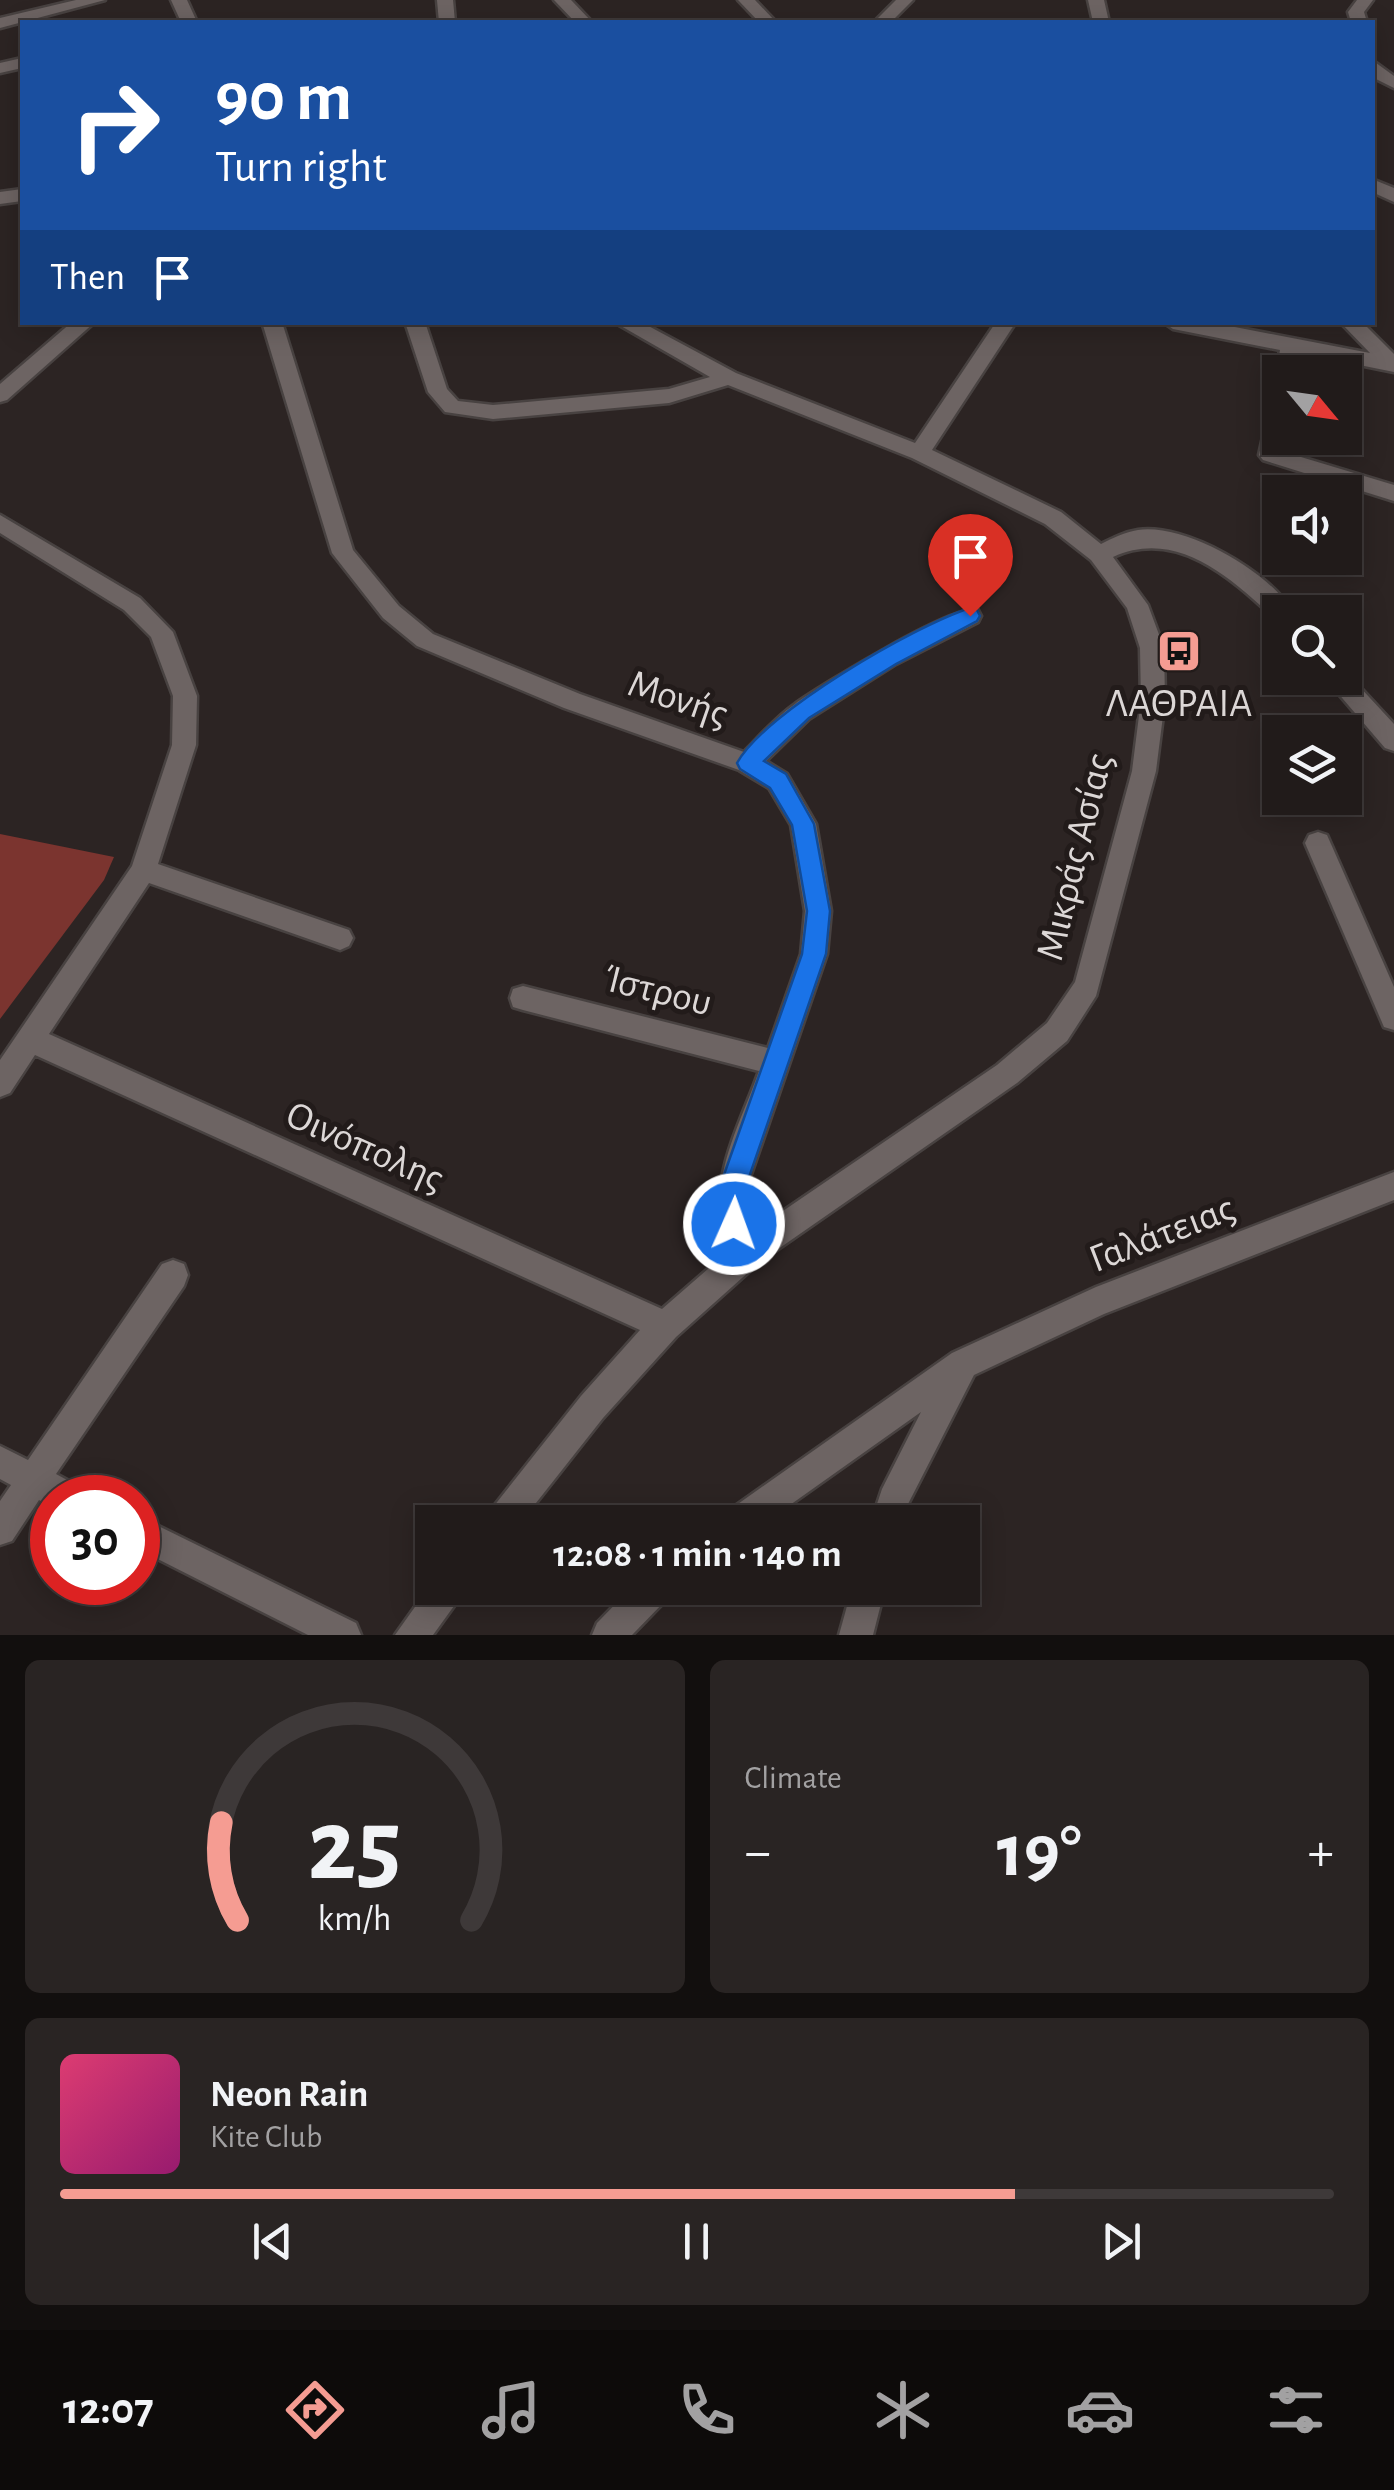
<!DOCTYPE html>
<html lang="en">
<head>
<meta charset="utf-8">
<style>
  :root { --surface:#211b1a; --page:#292423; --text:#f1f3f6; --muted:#a2a1a2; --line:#3e3939; --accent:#f59c92 }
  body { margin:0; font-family:"Alegreya Sans",sans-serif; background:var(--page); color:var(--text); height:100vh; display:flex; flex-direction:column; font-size:38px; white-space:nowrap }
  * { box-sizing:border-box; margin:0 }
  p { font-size:32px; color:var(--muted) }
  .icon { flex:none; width:55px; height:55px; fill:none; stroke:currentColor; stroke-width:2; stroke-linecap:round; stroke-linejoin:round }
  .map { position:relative; height:1635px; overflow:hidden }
  .sheet { display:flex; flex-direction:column; gap:25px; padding:25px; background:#120f0e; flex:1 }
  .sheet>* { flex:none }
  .banner { position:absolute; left:20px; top:20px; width:1355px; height:305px; border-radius:0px; box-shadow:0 5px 25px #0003,0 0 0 2px var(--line); background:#1a4fa0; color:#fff; overflow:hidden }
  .needle { width:65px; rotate:119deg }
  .controls { position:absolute; left:1262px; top:355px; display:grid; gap:20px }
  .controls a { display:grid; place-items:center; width:100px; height:100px; border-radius:0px; background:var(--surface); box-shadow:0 5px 25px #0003,0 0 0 2px var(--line); font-size:50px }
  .speed { position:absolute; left:30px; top:1475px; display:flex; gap:20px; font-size:50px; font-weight:700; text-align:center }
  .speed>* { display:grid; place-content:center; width:130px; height:130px; border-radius:50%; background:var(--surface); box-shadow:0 5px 25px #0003,0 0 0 2px var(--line); line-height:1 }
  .speed .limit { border:15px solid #d22; background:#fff; color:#111 }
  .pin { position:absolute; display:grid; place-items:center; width:85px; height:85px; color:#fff; margin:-102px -42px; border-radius:50% 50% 50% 0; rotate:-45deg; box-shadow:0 0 10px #0007 }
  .pin .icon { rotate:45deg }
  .me { position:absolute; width:110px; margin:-55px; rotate:2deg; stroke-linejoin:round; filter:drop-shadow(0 0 8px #0008) }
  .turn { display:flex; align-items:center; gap:35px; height:210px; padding:0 30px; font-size:45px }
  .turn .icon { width:130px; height:130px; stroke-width:2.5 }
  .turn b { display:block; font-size:70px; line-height:85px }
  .then { display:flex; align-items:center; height:95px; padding:0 30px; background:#0003; gap:20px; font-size:38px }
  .big { font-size:75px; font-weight:700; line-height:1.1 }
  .sheet .tile { flex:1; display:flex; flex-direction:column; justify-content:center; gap:15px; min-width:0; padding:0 35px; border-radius:15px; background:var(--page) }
  .sheet .dial { align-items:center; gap:0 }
  .dial svg { height:260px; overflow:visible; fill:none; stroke:var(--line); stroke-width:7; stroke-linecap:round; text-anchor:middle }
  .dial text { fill:var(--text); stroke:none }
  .song { display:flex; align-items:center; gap:30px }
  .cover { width:120px; height:120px; border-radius:15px; background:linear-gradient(135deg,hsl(340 70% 55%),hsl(320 70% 35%)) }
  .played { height:10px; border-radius:5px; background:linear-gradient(90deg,var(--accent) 75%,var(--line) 75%) }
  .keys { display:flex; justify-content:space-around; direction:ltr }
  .heat { display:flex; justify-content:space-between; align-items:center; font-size:55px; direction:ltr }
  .sheet .tiles { flex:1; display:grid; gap:25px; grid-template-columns:1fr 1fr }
  .tile:last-child { grid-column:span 2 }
  .trip { position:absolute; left:415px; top:1505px; width:565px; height:100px; border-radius:0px; background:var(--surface); box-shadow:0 5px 25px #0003,0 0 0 2px var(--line); font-weight:700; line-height:100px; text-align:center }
  .menu { display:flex; height:160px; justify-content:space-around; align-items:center; background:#0d0b0a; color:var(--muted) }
  .menu .icon { width:70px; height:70px }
  .menu .on { color:var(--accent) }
  .menu b { font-size:45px; color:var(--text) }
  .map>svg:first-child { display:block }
</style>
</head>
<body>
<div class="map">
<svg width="1394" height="1635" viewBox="0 0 1394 1635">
  <rect width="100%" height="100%" fill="#2c2423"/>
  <polygon fill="#7b342f" points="0,834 114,857 104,880 0,1019"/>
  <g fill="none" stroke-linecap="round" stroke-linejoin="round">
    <g stroke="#484241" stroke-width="5">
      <g id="minor">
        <polygon points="76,0 105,0 0,28 0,18"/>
        <polygon points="171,0 187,0 197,22 181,22"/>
        <polygon points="437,0 453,0 455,22 439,22"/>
        <polygon points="554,0 571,0 592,22 575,22"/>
        <polygon points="738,0 755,0 776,22 759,22"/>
        <polygon points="896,0 913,0 891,22 874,22"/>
        <polygon points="1088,0 1104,0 1109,22 1093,22"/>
        <polygon points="1357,0 1373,0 1364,12 1367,22 1351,22 1348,12"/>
        <polygon points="22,58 22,68 0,73 0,63"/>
        <polygon points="1372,60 1394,76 1394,88 1372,77"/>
        <polygon points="1372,179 1394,188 1394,202 1372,192"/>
        <polygon points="22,189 22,201 0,204 0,192"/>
        <polygon points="72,322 95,322 7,400 0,402 0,384"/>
        <path d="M262,322H282L353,550L399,606L433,634L580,694L744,752C760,736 776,717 795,704C820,686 955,603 978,610L981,616L978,622L896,664L809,719L766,761L787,774L816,824L831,911L827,954L747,1186L749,1221L755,1230L997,1065L1047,1023L1075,982L1132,771L1141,700L1140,648L1127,608L1091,560L1045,524L912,458L728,385L669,403L493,419L445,412L428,392L405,322H425L447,389L458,401L493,405L669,389L710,377L614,322H641L736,373L915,443L996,322H1016L932,450L1061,512L1101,544C1113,538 1125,532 1138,530C1185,523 1270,572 1293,612H1280V620L1274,618C1230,577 1176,528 1113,557L1148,605L1164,648L1165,700L1156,771L1096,996L1067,1041L1017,1083L761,1261L676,1337L603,1418L521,1522H485L490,1511L581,1396L640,1330L35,1055L10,1093L0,1097V1060L132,866L172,745L173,696L151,637L124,610L0,533V515L140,598L173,632L197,696L196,745L158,864L349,930L353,938L349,946L340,950L149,883L49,1034L662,1309L732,1248C700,1192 740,1126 759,1071L523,1010L513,1007L510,998L513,989L523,986L768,1048L801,954L805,911L791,825L769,788L739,770L564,708L417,646L383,618L332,553Z"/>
        <polygon points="1163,322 1209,322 1370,353 1340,322 1362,322 1394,354 1394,372 1300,353 1296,372 1280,372 1280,377 1276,372 1280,350 1173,329"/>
        <polygon points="1280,398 1281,451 1394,485 1394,501 1263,460 1259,455 1270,405"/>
        <polygon points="1345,671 1394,724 1394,751 1385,748 1331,685 1328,678 1345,678"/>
        <polygon points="1318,832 1327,835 1394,987 1394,1030 1384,1027 1305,843 1309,835"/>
        <polygon points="1394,1172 1394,1200 1104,1314 974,1375 908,1504 903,1522 871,1522 882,1489 921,1412 766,1522 723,1522 728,1511 952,1353 1096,1287"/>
        <polygon points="173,1260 184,1264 188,1275 184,1286 56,1474 80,1487 85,1498 52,1498 52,1507 39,1500 12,1541 0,1545 0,1501 11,1485 0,1479 0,1446 28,1460 162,1264"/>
        <polygon points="138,1516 356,1623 361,1635 308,1635 138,1549"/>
        <polygon points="432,1583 432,1588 467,1588 433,1635 395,1635"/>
        <polygon points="631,1588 671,1588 666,1600 632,1635 592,1635 597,1623"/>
        <polygon points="852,1588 885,1588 873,1635 839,1635"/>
      </g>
    </g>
    <use href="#minor" fill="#6d6463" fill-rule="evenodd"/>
  </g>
  <path fill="#1a73e8" stroke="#114b97" stroke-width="2.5" d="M970,608L977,610L980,616L977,621L896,664L809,718L764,761L786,774L814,824L830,911L826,954L746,1186L748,1224L744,1234L734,1237L725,1234L720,1186L802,954L807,911L792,825L770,788L740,769L737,763C765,712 914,626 970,608Z"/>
  <defs>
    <g id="bus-square" transform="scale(2.25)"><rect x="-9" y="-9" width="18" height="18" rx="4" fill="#f59c92" stroke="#221b1a"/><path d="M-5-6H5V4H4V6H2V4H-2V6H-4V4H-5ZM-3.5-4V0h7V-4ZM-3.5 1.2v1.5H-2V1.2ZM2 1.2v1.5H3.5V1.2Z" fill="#111"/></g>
  </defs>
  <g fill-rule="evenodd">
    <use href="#bus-square" x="1179" y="651"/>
  </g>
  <g text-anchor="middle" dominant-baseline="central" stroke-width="10" stroke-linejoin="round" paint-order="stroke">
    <g font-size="40" fill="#dcd7d6" stroke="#221b1a">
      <text transform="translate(678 699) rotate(19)">Μονής</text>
      <text transform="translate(1075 857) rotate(-76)">Μικράς Ασίας</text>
      <text transform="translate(658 991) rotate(14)">Ίστρου</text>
      <text transform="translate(365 1147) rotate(24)">Οινόπολης</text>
      <text transform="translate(1162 1234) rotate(-21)">Γαλάτειας</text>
    </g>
    <g font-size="40" fill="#dcd7d6" stroke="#221b1a">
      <text x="1179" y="704">ΛΑΘΡΑΙΑ</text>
    </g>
  </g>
</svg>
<div class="controls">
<a><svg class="needle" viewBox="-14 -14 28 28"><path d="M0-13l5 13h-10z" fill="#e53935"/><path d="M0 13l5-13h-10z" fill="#a2a1a2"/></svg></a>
<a><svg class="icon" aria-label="sound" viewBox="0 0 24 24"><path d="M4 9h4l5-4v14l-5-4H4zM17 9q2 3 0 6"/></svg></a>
<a><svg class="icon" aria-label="search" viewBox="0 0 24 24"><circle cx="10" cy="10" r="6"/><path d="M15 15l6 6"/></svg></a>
<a><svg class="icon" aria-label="layers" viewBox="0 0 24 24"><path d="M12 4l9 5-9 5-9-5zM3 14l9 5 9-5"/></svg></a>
</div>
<div class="speed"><div class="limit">30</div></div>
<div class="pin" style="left:970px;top:616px;background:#d93025"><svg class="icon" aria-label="arrive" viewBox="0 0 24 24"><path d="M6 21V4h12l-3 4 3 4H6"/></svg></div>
<svg class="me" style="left:734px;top:1224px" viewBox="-20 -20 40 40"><circle r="17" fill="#1a73e8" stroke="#fff" stroke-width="3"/><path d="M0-11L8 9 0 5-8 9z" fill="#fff"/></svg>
<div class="trip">12:08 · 1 min · 140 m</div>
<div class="banner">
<div class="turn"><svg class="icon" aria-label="right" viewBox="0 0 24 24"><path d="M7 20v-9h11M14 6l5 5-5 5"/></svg><div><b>90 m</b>Turn right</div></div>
<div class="then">Then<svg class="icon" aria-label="arrive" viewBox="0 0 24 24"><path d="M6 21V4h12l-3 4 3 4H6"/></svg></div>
</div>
</div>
<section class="sheet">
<div class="tiles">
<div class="tile dial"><svg viewBox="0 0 100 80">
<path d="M14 69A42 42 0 1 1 86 69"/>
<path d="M14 69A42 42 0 0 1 9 39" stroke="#f59c92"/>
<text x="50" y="56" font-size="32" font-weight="700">25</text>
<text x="50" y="72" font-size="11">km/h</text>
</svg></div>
<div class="tile"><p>Climate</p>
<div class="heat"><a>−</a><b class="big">19°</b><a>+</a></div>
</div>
<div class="tile">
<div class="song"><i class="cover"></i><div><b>Neon Rain</b><p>Kite Club</p></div></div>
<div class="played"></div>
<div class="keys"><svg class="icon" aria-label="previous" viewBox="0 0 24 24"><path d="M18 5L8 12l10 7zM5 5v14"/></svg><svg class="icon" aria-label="pause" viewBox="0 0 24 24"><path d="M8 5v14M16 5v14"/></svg><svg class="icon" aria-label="next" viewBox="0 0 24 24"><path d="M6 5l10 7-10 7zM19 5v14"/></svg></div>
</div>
</div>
</section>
<nav class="menu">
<b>12:07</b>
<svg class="icon on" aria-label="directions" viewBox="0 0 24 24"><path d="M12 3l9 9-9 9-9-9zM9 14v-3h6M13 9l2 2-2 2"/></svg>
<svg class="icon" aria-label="music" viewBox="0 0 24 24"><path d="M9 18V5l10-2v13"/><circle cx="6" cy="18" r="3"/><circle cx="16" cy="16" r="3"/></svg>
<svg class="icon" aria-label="phone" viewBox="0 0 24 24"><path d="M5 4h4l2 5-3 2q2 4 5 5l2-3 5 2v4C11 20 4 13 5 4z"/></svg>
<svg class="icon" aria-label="climate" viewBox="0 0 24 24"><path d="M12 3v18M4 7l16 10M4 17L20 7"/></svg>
<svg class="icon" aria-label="car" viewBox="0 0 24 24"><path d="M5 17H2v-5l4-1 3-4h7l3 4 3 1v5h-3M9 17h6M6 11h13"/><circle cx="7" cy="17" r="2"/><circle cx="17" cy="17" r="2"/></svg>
<svg class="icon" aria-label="filters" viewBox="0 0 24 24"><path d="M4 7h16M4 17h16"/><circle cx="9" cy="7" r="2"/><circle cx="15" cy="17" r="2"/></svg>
</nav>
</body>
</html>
